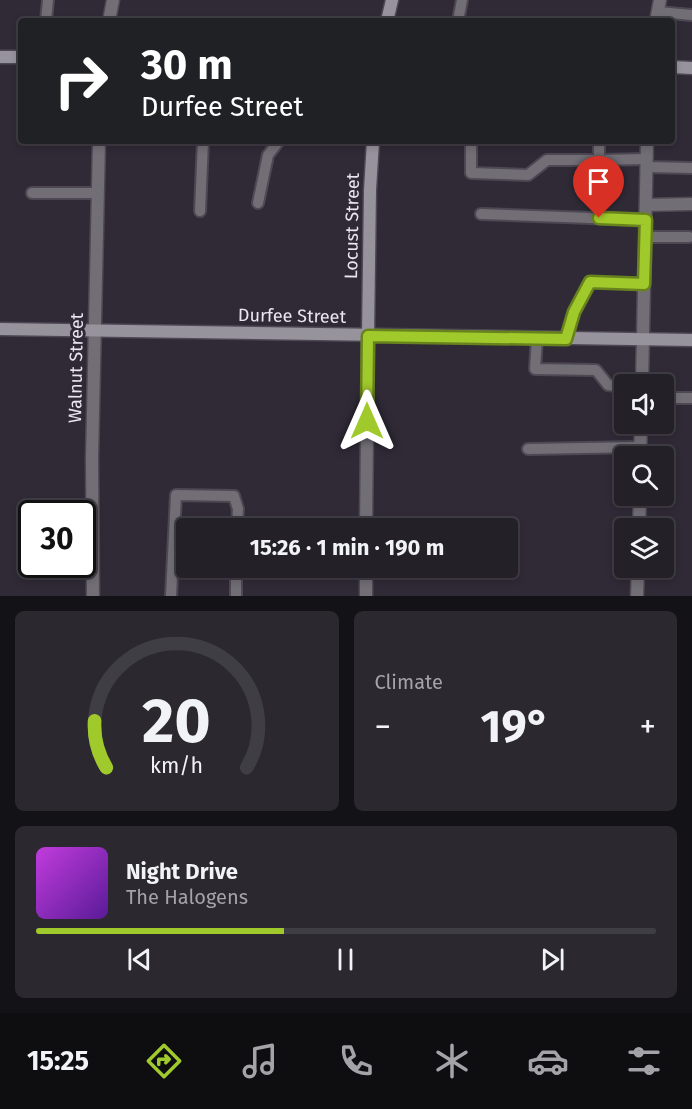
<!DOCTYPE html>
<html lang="en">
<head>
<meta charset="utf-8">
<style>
  :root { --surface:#232028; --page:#2b2830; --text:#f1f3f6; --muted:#a3a3a8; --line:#403e45; --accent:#a0c92c }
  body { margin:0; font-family:"Fira Sans",sans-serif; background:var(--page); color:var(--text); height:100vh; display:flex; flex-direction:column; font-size:22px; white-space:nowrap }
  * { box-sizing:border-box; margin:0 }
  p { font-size:20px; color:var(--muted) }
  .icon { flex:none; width:33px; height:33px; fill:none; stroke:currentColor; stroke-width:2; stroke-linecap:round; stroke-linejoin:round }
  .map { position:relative; height:596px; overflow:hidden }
  .sheet { display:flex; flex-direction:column; gap:15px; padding:15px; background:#131216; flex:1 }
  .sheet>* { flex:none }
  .guide { position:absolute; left:18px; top:18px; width:657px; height:126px; border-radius:6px; box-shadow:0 3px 9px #0003,0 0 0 2px var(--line); background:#202124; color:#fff; overflow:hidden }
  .buttons { position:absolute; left:614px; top:374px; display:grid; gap:12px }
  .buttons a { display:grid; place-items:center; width:60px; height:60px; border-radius:6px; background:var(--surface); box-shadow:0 3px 9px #0003,0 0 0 2px var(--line); font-size:30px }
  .speed { position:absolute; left:18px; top:500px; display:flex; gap:12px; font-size:30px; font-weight:700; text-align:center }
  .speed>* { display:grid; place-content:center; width:78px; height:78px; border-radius:50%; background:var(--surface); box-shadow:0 3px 9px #0003,0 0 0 2px var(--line); line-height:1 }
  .speed .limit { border:3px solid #111; border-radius:9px; background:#fff; color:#111 }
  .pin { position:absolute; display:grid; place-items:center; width:51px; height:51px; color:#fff; margin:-62px -26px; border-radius:50% 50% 50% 0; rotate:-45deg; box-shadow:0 0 6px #0007 }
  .pin .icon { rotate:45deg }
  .me { position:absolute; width:66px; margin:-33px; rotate:0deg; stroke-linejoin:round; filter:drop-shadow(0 0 4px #0008) }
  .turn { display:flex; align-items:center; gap:21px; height:126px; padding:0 24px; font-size:27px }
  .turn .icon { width:78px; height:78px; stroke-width:2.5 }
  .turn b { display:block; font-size:42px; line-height:51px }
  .big { font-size:45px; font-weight:700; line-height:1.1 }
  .sheet .card { flex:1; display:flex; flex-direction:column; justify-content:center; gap:9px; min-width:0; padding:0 21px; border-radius:9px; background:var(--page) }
  .sheet .dial { align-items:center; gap:0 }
  .dial svg { height:156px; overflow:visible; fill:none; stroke:var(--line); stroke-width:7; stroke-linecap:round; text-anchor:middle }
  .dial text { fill:var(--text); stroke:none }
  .song { display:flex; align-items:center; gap:18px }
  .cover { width:72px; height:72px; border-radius:9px; background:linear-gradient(135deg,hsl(290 70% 55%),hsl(270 70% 35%)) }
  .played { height:6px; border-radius:3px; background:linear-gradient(90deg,var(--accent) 40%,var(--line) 40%) }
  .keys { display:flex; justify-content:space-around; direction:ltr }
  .heat { display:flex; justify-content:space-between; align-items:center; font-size:33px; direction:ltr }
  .sheet .tiles { flex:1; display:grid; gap:15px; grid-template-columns:1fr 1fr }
  .card:last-child { grid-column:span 2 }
  .trip { position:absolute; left:176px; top:518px; width:342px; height:60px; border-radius:6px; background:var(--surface); box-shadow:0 3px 9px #0003,0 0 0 2px var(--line); font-weight:700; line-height:60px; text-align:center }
  .menu { display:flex; height:96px; justify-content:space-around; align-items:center; background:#0e0d10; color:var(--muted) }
  .menu .icon { width:42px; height:42px }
  .menu .selected { color:var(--accent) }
  .menu b { font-size:27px; color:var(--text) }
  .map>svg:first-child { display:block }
</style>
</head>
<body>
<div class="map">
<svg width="692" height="596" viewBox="0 0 692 596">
  <rect width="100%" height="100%" fill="#2f2a36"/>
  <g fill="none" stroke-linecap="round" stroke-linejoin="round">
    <g stroke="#4d4854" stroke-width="14">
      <g id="lane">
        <polyline points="658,12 692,15"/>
        <polyline points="46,21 48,0"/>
        <polyline points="458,21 462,0"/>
        <polyline points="471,141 471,173 528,175 547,160 599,160 599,141"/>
        <polyline points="599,160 647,159"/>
        <polyline points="647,167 692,168"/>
        <polyline points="32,193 97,193"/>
        <polyline points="258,203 268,155 279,141"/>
        <polyline points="200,211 203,141"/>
        <polyline points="481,214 646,220"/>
        <polyline points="645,237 689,237"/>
        <polyline points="537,338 535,369 596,370 608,385 624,387"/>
        <polyline points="566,339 574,312 590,282 644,284"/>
        <polyline points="663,398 692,398"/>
        <polyline points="528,449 641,447"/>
        <polyline points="171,596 176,495 234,496 238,509 237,528"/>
        <polyline points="236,596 236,567"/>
      </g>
    </g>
    <g stroke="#4d4854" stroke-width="15">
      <g id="street">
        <polyline points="109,21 113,0"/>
        <polyline points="656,21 660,0"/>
        <polyline points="646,205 692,204"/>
        <polyline points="642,384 647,141"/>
        <polyline points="640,456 641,423"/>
        <polyline points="366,528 368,336"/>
        <polyline points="639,528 640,495"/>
        <polyline points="93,596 92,458 99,141"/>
        <polyline points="366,596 366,567"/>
        <polyline points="637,596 638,567"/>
      </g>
    </g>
    <g stroke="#4d4854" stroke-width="15">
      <g id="secondary">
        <polyline points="387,21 392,0"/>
        <polyline points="0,57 21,57"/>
        <polyline points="672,67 692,68"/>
        <polyline points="0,329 692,340"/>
        <polyline points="368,336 370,190 373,141"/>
      </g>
    </g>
    <use href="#lane" stroke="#716e75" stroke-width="10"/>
    <use href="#street" stroke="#716e75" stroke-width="12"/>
    <use href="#secondary" stroke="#97939d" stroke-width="12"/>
  </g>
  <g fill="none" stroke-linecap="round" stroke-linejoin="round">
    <g stroke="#68831d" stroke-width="15">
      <polyline id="route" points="367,421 368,336 566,339 574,312 590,282 644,284 646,220 599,218"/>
    </g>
    <use href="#route" stroke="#a0c92c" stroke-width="10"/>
  </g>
  <g text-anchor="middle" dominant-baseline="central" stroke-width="6" stroke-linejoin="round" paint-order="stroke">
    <g font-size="18" fill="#eae6ef" stroke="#2f2a36">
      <text transform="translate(352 226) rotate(-89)">Locust Street</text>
      <text transform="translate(292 316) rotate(1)">Durfee Street</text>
      <text transform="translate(76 368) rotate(-89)">Walnut Street</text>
    </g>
  </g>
</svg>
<div class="buttons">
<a><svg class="icon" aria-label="sound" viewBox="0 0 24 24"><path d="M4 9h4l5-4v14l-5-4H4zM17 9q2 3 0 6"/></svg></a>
<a><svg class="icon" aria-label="search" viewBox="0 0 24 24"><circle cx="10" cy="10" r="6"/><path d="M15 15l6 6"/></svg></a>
<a><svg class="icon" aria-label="layers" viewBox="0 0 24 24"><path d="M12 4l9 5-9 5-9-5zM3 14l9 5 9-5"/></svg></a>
</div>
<div class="speed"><div class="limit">30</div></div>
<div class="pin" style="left:599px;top:218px;background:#d93025"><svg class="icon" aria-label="arrive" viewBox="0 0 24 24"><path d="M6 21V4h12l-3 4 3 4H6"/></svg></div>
<svg class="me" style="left:367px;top:421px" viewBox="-20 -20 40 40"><path d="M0-17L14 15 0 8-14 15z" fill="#a0c92c" stroke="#fff" stroke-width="4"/></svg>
<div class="trip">15:26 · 1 min · 190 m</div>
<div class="guide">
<div class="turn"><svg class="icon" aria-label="right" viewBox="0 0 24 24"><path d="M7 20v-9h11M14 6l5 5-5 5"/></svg><div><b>30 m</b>Durfee Street</div></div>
</div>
</div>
<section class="sheet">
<div class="tiles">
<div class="card dial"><svg viewBox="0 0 100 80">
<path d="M14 69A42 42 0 1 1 86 69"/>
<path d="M14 69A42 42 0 0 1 8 45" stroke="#a0c92c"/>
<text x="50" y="56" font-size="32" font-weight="700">20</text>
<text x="50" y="72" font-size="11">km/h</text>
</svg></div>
<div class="card"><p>Climate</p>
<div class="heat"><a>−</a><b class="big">19°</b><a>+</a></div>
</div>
<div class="card">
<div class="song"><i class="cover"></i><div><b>Night Drive</b><p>The Halogens</p></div></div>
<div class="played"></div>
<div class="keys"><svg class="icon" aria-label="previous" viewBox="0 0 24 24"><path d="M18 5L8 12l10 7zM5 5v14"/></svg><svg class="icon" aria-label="pause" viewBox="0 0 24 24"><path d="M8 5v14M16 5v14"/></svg><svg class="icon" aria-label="next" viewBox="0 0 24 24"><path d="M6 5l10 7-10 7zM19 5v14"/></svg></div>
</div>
</div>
</section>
<nav class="menu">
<b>15:25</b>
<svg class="icon selected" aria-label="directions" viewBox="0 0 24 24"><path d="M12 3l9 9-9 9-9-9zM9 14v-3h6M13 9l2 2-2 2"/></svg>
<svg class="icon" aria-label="music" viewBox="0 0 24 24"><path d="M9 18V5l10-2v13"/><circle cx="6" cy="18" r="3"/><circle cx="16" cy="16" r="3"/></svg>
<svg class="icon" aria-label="phone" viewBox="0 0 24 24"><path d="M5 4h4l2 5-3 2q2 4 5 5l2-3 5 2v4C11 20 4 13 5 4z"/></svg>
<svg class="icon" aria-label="climate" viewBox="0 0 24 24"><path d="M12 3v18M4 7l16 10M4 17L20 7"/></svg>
<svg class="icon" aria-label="car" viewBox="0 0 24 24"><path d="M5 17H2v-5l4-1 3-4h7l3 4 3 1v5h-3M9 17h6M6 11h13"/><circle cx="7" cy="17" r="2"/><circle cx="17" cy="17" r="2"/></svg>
<svg class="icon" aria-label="filters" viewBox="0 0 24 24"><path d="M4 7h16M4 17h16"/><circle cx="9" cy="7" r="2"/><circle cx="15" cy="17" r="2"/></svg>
</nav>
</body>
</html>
